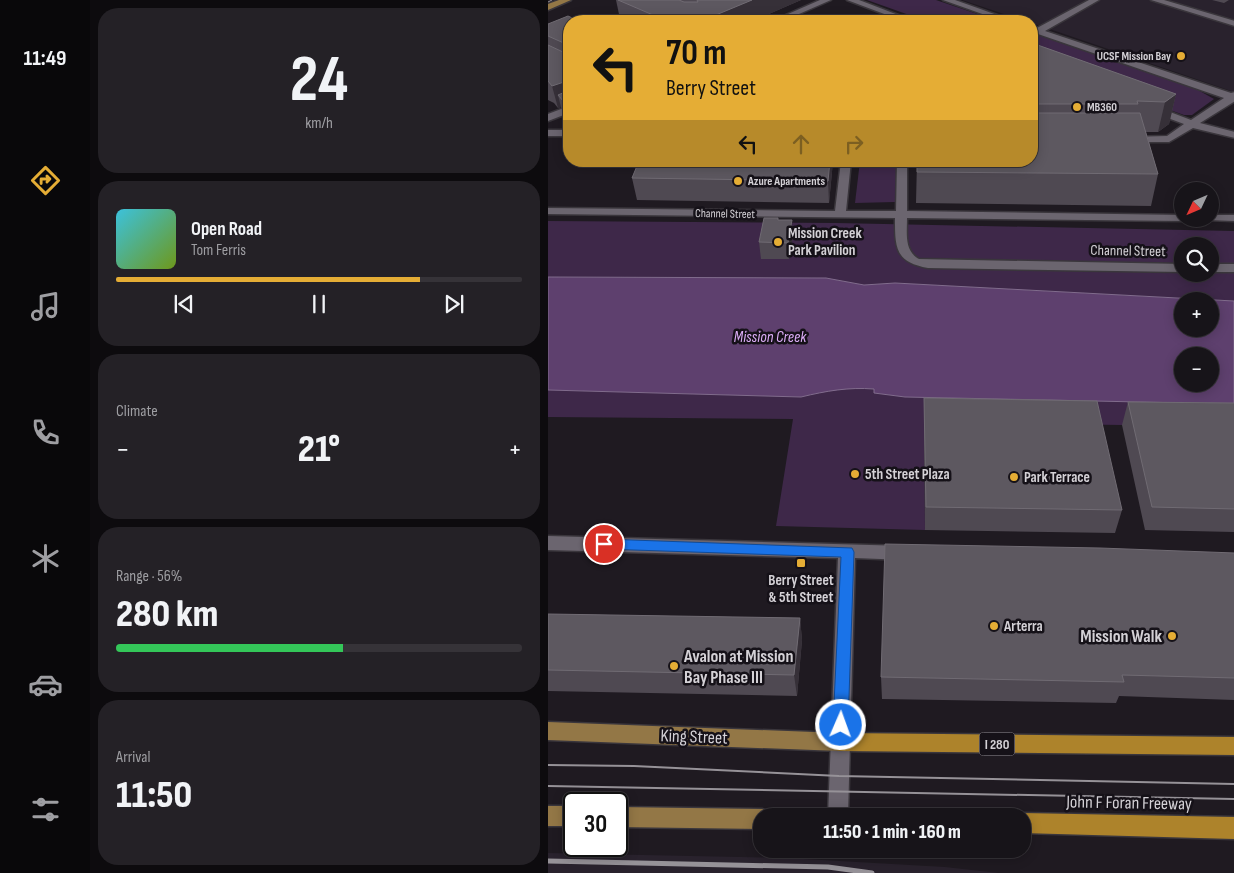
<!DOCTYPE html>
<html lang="en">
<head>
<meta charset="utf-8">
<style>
  :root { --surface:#171419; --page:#242126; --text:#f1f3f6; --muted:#9e9ea2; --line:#363338; --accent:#e5ad35 }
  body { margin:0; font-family:"Sofia Sans Condensed",sans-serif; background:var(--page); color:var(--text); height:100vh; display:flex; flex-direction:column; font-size:19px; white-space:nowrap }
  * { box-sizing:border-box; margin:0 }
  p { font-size:16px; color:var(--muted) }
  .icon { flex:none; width:28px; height:28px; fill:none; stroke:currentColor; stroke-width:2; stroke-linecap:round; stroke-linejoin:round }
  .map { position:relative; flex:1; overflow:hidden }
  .side { display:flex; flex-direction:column; gap:8px; padding:8px; background:#0d0b0e; width:458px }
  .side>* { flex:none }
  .guide { position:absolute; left:15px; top:15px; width:475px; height:152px; border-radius:20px; box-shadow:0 2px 12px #0003,0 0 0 1px var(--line); background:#e5ad35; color:#111; overflow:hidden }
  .needle { width:32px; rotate:226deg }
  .buttons { position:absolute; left:626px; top:182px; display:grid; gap:10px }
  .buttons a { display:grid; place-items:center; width:45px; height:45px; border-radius:50%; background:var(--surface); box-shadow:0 2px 12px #0003,0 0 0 1px var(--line); font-size:25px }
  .speed { position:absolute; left:15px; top:792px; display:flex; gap:10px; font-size:25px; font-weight:700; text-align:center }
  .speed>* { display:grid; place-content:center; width:65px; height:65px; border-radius:50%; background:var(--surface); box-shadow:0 2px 12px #0003,0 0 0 1px var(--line); line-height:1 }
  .speed .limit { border:2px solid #111; border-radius:8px; background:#fff; color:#111 }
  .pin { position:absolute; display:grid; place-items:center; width:42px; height:42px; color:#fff; margin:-21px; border:2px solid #fff; border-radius:50%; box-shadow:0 1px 5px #0007 }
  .me { position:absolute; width:55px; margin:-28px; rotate:2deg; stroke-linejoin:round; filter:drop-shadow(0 0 4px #0008) }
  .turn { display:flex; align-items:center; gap:18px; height:105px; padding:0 20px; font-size:22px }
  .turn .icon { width:65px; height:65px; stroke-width:2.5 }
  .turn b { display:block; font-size:35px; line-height:42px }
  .lanes { display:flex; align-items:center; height:48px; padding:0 20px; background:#0003; justify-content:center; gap:25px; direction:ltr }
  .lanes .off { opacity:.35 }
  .big { font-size:38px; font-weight:800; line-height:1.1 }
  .side .widget { flex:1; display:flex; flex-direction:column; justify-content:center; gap:8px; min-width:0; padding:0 18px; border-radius:20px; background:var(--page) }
  .side .dial { align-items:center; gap:0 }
  .dial b { font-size:65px; line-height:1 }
  .song { display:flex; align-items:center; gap:15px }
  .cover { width:60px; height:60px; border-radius:8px; background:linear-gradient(135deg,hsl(190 70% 55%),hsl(80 70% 35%)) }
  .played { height:5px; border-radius:2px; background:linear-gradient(90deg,var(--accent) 75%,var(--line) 75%) }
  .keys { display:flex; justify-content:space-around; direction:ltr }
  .heat { display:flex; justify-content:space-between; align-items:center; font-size:28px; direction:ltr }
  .charge { height:8px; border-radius:4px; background:linear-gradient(90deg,#34c759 56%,var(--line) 0) }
  .trip { position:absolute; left:205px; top:808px; width:278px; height:50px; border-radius:20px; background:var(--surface); box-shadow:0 2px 12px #0003,0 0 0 1px var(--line); font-weight:800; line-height:50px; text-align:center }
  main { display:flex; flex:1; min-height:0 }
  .tab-bar { display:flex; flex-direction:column; width:90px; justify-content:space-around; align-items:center; background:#09080a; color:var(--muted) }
  .tab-bar .icon { width:35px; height:35px }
  .tab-bar .selected { color:var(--accent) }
  .tab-bar b { font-size:22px; color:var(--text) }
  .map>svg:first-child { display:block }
</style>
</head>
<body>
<main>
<nav class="tab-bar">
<b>11:49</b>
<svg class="icon selected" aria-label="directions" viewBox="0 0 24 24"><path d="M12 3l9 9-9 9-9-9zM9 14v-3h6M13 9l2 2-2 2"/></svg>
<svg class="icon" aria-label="music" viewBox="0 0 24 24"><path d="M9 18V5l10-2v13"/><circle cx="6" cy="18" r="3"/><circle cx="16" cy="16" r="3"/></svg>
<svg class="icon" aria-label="phone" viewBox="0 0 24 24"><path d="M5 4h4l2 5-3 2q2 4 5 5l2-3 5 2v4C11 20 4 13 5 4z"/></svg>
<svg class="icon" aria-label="climate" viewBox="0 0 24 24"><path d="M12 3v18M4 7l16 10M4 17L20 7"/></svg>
<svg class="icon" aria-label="car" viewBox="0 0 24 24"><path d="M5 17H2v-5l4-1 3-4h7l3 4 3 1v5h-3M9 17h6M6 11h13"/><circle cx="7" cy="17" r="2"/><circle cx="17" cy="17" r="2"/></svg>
<svg class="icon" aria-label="filters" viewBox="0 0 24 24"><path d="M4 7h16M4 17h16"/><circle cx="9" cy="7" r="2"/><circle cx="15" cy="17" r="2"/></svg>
</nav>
<section class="side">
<div class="widget dial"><b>24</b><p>km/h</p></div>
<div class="widget">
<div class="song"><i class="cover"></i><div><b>Open Road</b><p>Tom Ferris</p></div></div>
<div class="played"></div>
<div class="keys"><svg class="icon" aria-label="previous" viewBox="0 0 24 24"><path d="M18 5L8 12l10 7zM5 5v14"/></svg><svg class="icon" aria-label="pause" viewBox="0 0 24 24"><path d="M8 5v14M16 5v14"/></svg><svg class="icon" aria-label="next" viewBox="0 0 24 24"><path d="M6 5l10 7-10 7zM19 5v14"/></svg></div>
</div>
<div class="widget"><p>Climate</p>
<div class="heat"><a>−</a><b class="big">21°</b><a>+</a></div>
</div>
<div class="widget"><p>Range · 56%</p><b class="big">280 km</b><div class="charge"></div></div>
<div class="widget"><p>Arrival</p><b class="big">11:50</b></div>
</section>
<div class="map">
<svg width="687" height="873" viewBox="0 0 687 873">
  <rect width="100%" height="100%" fill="#1f1a21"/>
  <g fill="#29222d">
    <polygon points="414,0 686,0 686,92 484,23 484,21 477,21"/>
    <polygon points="0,853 239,858 397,867 451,873 0,873"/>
  </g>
  <g fill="#3e2849" fill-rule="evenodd">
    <polygon points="319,0 388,0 450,21 378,21"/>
    <polygon points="484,33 650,90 666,99 644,115 636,115 484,61"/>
    <polygon points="312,161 349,161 347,202 307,203"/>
    <path d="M0,221L288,223L686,231V301L347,283L316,285L278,278L0,277ZM635,246H662V274H635Z"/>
    <polygon points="306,388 326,389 326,393 357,397 687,404 574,425 376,422 377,530 228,526 245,419 0,417 0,390 253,397 275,391"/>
  </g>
  <path fill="#5e406e" stroke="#816c8d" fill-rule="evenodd" d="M0,277L278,278L316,285L347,283L686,301V404L357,397L326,393V389C300,387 278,391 253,397L0,390ZM635,301H662V329H635ZM635,356H662V384H635Z"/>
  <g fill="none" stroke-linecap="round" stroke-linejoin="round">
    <g stroke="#3a363c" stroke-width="3">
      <g id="minor">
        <polygon points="272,0 283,0 235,21 224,21"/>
        <polygon points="299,0 311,0 366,21 355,21"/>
        <polygon points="395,0 407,0 466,21 454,21"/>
        <polygon points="541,0 551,0 497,31 683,93 687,92 687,101 652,123 687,132 687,138 645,128 621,142 575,142 574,140 575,138 579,137 619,136 636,124 601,111 601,107 609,107 643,120 676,98 490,34 484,37 484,26 489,28"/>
        <polygon points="603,0 616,0 687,21 687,26"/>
        <polygon points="21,106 21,113 0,121 0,114"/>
        <rect x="0" y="130" width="21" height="6"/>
        <path d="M293,161H303L298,211H348L349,161H359V211L635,215V219H640L635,221L359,218C359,233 356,251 371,259L635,264V272L380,268C347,262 347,248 347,218L0,214V208L287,211Z"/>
        <polygon points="662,215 687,215 687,221 658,220 657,219 662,219"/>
        <rect x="662" y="264" width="25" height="8"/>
        <polygon points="0,536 358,546 364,548 366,553 364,558 358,560 307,558 300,816 280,816 290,558 0,550"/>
      </g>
    </g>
    <g stroke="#3a363c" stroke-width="3">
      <g id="major">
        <polygon points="11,0 23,0 0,10 0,4"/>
        <polygon points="0,722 292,733 299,735 302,742 299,749 292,751 0,740"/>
        <rect x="0" y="806" width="26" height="20"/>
        <polygon points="69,807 214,809 221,812 223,816 214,816 214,829 69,827"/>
      </g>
    </g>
    <g stroke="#3a363c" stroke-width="3">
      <g id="highway">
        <polygon points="292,733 687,737 687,755 292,751 285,749 282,742 285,735"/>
        <polygon points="474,813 687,817 687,839 474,833 474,816 466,816"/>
      </g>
    </g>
    <use href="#minor" fill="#6b656f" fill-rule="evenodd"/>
    <use href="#major" fill="#937746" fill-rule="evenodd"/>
    <use href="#highway" fill="#ad832b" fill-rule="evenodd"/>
    <polyline stroke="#969298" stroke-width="1" points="0,2 4,0"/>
    <g stroke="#969298" stroke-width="2">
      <polyline points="0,765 86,766 291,776 687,784"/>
      <polyline points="0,786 687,799"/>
    </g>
    <polyline stroke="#969298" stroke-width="5" points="0,861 280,867 324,873"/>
  </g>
  <g fill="#4f4952">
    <polygon points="68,0 253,0 205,21 76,21 72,19"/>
    <polygon points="664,0 681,0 676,3"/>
    <polygon points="21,21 21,124 16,117 13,107 10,108 6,103 0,100 0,24"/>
    <polygon points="484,43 628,94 621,124 610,132 598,132 610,174 603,206 368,203 369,161 484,161"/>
    <polygon points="91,161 285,161 281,203 89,200 84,178"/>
    <polygon points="230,218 230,220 245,236 241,259 213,259 211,242"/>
    <polygon points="376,398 574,510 567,533 377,530 376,422"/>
    <polygon points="580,402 687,403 687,532 597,530 574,425"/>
    <polygon points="687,553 687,700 571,696 568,703 334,699 333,677"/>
    <polygon points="0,614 252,618 254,640 249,696 0,691"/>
  </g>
  <g fill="#363038">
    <polygon points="204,0 253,0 205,21 163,21 163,17"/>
    <polygon points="16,82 21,101 10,95 13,107 10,108 4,86"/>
    <polygon points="628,94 621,124 610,132 617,102"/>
    <polygon points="282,161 285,161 281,203 280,181"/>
    <polygon points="244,220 245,236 241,259 240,243"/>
    <polygon points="252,618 254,640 249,696 246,675"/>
  </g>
  <g fill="#5d5860" stroke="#706b73">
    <polygon points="70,0 131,0 136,2 150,2 149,0 204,0 163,17 172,21 103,21 112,18"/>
    <polygon points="20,16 31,21 21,21 21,103 16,102 10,95 17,92 16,82 4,86 0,81 0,45 15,52 17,50 18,44 0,36 0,24"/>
    <polygon points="484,43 628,94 617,102 589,101 590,104 488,104 486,105 488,113 592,113 610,174 369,172 369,161 484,161"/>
    <polygon points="91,161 282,161 280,181 84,178"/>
    <polygon points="216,218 230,218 230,220 244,220 240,243 211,242"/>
    <polygon points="376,398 549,401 574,510 378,507"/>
    <polygon points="580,402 687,403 687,509 604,507"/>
    <polygon points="337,544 552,548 687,553 687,678 574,675 576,682 333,677"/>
    <polygon points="0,614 252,618 246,675 0,670"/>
  </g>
  <polygon fill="#1a73e8" stroke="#114b97" points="56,539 304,548 306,552 300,725 298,730 293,732 287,730 285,725 293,557 56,549 52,548 50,544 52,540"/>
  <g fill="#e5ad35" stroke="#151118" stroke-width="2">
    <circle cx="633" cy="56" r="5"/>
    <circle cx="529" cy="107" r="5"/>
    <circle cx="190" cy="181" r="5"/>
    <circle cx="230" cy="242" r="5"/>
    <circle cx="307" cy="474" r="5"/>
    <circle cx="466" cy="477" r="5"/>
    <rect x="248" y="558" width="10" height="10" rx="2.5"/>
    <circle cx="446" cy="626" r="5"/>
    <circle cx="624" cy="636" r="5"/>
    <circle cx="126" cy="666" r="5"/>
  </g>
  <g text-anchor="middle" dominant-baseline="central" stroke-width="5" stroke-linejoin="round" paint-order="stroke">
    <g font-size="12" font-weight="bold" fill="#d4d1d6" stroke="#151118" text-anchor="start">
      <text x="623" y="56" text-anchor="end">UCSF Mission Bay</text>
      <text x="539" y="107">MB360</text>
      <text x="200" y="181">Azure Apartments</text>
    </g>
    <g font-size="12" fill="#d4d1d6" stroke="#151118">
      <text transform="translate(177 214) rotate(1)">Channel Street</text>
    </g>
    <rect fill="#151118" stroke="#9b979d" stroke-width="1" x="431.5" y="732.5" width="35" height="23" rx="4"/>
    <g font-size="14" font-weight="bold" fill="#d4d1d6">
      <text x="449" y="744">I 280</text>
    </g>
    <g font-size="15" font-weight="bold" fill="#d4d1d6" stroke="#151118" text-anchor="start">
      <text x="240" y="233">Mission Creek<tspan x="240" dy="17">Park Pavilion</tspan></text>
      <text x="317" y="474">5th Street Plaza</text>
      <text x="476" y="477">Park Terrace</text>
      <text x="253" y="580" text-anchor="middle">Berry Street<tspan x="253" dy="17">&amp; 5th Street</tspan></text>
      <text x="456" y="626">Arterra</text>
    </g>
    <g font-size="15" fill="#d4d1d6" stroke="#151118">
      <text transform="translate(580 251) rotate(1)">Channel Street</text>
    </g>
    <g font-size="16" font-style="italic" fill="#ddaef8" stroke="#151118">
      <text x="222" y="337">Mission Creek</text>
    </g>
    <g font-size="18" font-weight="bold" fill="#d4d1d6" stroke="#151118" text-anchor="end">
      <text x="614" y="636">Mission Walk</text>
      <text x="136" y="656" text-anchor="start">Avalon at Mission<tspan x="136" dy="21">Bay Phase III</tspan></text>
    </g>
    <g font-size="18" fill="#d4d1d6" stroke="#151118">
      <text transform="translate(146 737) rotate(2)">King Street</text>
      <text transform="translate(581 803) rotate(1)">John F Foran Freeway</text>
    </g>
  </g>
</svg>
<div class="buttons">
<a><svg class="needle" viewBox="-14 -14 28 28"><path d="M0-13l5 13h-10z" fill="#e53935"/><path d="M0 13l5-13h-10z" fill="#9e9ea2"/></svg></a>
<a><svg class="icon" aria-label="search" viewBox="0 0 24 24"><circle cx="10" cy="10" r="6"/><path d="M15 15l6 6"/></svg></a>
<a>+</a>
<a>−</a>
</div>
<div class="speed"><div class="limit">30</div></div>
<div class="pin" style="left:56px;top:544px;background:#d93025"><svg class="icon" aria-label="arrive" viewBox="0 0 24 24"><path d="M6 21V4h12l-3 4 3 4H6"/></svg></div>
<svg class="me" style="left:293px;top:725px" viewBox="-20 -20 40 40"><circle r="17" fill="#1a73e8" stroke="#fff" stroke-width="3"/><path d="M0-11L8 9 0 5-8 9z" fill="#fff"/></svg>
<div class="trip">11:50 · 1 min · 160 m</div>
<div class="guide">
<div class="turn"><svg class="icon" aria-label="left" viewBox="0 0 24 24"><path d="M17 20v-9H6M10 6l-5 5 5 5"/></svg><div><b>70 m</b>Berry Street</div></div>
<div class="lanes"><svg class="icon" aria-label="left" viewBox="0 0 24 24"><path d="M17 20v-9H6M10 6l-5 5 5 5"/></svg><svg class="icon off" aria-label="ahead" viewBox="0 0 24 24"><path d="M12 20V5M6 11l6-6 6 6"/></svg><svg class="icon off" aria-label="right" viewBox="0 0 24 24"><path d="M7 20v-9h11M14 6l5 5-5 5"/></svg></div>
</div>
</div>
</main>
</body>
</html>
